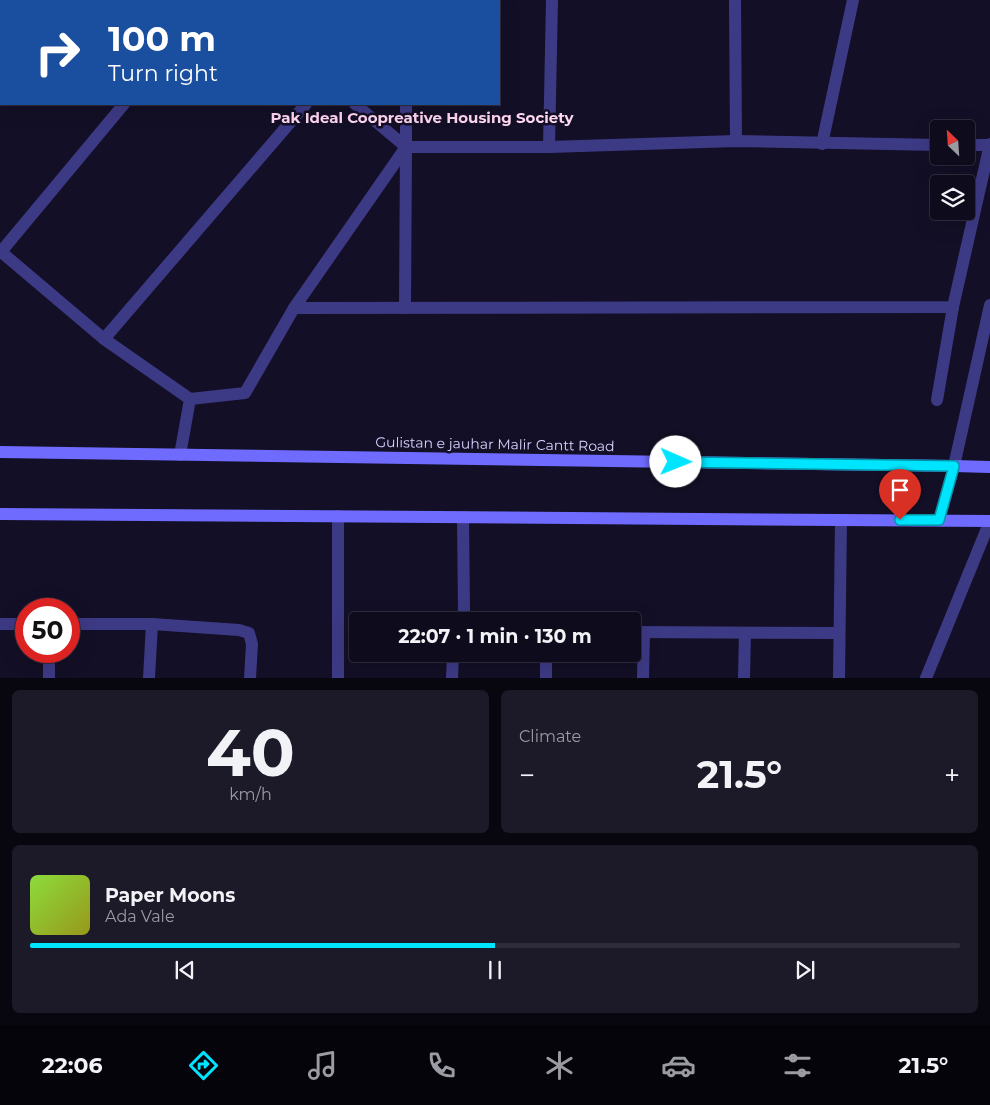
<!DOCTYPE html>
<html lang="en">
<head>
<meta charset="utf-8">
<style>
  :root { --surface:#0e0b1c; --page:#1c1929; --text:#f1f3f6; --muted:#9b9ba3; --line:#2e2b3b; --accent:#00e5ff }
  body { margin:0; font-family:Montserrat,sans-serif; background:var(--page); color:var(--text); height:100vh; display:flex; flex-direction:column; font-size:19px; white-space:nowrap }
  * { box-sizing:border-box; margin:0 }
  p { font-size:16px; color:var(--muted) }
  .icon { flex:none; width:28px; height:28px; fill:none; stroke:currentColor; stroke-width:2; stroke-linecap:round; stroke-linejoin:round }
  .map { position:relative; height:678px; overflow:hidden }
  .details { display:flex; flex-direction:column; gap:12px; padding:12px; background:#08060f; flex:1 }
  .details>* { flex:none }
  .guide { position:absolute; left:0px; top:0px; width:500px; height:105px; box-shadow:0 5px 20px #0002,0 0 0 1px var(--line); background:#1a4fa0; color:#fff; overflow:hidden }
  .needle { width:32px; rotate:335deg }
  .buttons { position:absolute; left:930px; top:120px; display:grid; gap:10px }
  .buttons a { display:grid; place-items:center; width:45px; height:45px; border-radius:5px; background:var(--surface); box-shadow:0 5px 20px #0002,0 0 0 1px var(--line); font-size:25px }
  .speed { position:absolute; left:15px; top:598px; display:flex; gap:10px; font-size:25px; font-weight:700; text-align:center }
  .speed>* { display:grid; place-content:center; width:65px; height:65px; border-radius:50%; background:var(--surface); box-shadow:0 5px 20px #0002,0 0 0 1px var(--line); line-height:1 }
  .speed .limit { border:8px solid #d22; background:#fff; color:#111 }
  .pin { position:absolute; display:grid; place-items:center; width:42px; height:42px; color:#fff; margin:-51px -21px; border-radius:50% 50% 50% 0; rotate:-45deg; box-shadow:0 0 5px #0007 }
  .pin .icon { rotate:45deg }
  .me { position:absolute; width:55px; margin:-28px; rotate:91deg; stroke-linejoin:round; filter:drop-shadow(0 0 4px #0008) }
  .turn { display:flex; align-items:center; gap:18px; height:105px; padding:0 25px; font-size:22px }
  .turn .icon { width:65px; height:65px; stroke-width:2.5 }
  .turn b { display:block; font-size:35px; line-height:42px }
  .big { font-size:38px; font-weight:700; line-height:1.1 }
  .details .widget { flex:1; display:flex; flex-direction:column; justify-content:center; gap:8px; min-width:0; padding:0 18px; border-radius:8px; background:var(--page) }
  .details .dial { align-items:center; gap:0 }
  .dial b { font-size:65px; line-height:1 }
  .song { display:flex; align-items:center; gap:15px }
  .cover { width:60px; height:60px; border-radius:8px; background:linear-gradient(135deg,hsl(90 70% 55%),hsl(60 70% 35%)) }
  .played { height:5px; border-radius:2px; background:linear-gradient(90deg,var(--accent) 50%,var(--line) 50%) }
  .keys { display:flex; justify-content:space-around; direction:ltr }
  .heat { display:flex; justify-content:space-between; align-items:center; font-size:28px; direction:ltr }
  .details .tiles { flex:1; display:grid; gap:12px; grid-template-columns:1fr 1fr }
  .widget:last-child { grid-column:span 2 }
  .trip { position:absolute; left:349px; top:612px; width:292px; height:50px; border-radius:5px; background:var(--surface); box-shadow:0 5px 20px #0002,0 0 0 1px var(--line); font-weight:700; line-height:50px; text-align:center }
  .tab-bar { display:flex; height:80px; justify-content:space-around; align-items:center; background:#06040b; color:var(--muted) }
  .tab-bar .icon { width:35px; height:35px }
  .tab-bar .selected { color:var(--accent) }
  .tab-bar b { font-size:22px; color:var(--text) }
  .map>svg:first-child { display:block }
</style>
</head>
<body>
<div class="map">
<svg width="990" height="678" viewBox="0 0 990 678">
  <rect width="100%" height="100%" fill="#130f26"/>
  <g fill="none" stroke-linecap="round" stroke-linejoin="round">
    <g stroke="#3d3a85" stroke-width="12">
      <polyline points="232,0 233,1"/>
      <polyline points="405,0 405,1"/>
      <polyline points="735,0 736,141"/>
      <polyline points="40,1 41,0"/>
      <polyline points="210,1 211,0"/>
      <polyline points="263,1 263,0"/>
      <polyline points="0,49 1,47"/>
      <polyline points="355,104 406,147 549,147 736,141 939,145"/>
      <polyline points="822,144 853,0"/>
      <polyline points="966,145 990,145"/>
      <polyline points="549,147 552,0"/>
      <polyline points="0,251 104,339 190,399 180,455"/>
      <polyline points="0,253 124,104"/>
      <polyline points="294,308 953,307 990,144"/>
      <polyline points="405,308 406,147"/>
      <polyline points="104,339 306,104"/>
      <polyline points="190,399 245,393 294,308 406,147 406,104"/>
      <polyline points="937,400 953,307"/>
      <polyline points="939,520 954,466 990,305"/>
      <polyline points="460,621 464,611 463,517"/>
      <polyline points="0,624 26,624"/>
      <polyline points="69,624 152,624 239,630 249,633 252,644 250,678"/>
      <polyline points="632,632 839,633"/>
      <polyline points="546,654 546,678"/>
      <polyline points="49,678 49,651"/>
      <polyline points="149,678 152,624"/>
      <polyline points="338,678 338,516"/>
      <polyline points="452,678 453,654"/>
      <polyline points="643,678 644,632"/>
      <polyline points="744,678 745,633"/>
      <polyline points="839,678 841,520"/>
      <polyline points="926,678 990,521"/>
    </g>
    <g stroke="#6f6bff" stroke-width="12">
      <polyline points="0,452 954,466 990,467"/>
      <polyline points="0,514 990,521"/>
    </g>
  </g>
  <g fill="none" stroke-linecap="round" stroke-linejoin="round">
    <g stroke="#0095a6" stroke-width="12">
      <polyline id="route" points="676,462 954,466 939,520 900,520"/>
    </g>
    <use href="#route" stroke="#00e5ff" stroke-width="9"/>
  </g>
  <g text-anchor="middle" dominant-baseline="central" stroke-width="5" stroke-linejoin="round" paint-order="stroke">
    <g font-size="14" fill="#d9d4ff" stroke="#130f26">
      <text transform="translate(495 444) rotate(1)">Gulistan e jauhar Malir Cantt Road</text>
    </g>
    <g font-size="15" font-weight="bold" fill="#ffd6f0" stroke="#130f26">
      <text x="422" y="117">Pak Ideal Coopreative Housing Society</text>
    </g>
  </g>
</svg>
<div class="buttons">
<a><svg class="needle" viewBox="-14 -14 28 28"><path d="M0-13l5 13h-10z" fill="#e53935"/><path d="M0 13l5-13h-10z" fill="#9b9ba3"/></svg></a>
<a><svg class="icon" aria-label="layers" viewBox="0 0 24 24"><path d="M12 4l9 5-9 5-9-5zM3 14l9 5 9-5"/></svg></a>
</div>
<div class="speed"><div class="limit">50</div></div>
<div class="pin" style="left:900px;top:520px;background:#d93025"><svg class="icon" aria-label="arrive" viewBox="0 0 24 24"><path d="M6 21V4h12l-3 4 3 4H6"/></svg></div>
<svg class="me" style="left:676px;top:462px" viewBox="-20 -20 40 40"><circle r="19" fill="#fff"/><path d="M0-13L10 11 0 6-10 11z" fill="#00e5ff"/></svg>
<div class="trip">22:07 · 1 min · 130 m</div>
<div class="guide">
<div class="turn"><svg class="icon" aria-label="right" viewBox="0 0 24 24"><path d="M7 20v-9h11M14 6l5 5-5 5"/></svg><div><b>100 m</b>Turn right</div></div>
</div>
</div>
<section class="details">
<div class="tiles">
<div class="widget dial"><b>40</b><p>km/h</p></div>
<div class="widget"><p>Climate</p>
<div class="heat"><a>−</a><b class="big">21.5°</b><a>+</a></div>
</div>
<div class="widget">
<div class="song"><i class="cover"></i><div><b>Paper Moons</b><p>Ada Vale</p></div></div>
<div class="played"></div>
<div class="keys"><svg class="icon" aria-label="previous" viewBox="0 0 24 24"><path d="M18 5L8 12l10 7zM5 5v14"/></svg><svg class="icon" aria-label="pause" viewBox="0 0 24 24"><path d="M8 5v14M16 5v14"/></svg><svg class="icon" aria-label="next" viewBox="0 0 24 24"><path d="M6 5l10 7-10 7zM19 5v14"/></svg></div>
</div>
</div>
</section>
<nav class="tab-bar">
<b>22:06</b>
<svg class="icon selected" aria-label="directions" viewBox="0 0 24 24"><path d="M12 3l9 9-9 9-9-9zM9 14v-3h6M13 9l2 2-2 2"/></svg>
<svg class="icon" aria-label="music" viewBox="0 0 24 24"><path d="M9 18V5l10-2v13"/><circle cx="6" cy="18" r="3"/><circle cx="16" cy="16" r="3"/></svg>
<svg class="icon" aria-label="phone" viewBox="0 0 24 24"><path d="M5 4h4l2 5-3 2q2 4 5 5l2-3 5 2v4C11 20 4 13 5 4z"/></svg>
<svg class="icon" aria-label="climate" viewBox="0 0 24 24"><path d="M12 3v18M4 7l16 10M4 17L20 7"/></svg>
<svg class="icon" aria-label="car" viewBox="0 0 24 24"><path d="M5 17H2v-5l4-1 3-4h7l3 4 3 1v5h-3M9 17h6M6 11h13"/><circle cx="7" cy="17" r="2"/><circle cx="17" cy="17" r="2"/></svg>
<svg class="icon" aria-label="filters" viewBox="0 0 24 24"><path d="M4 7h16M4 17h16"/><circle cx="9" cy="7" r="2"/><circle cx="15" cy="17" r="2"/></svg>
<b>21.5°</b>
</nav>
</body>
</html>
